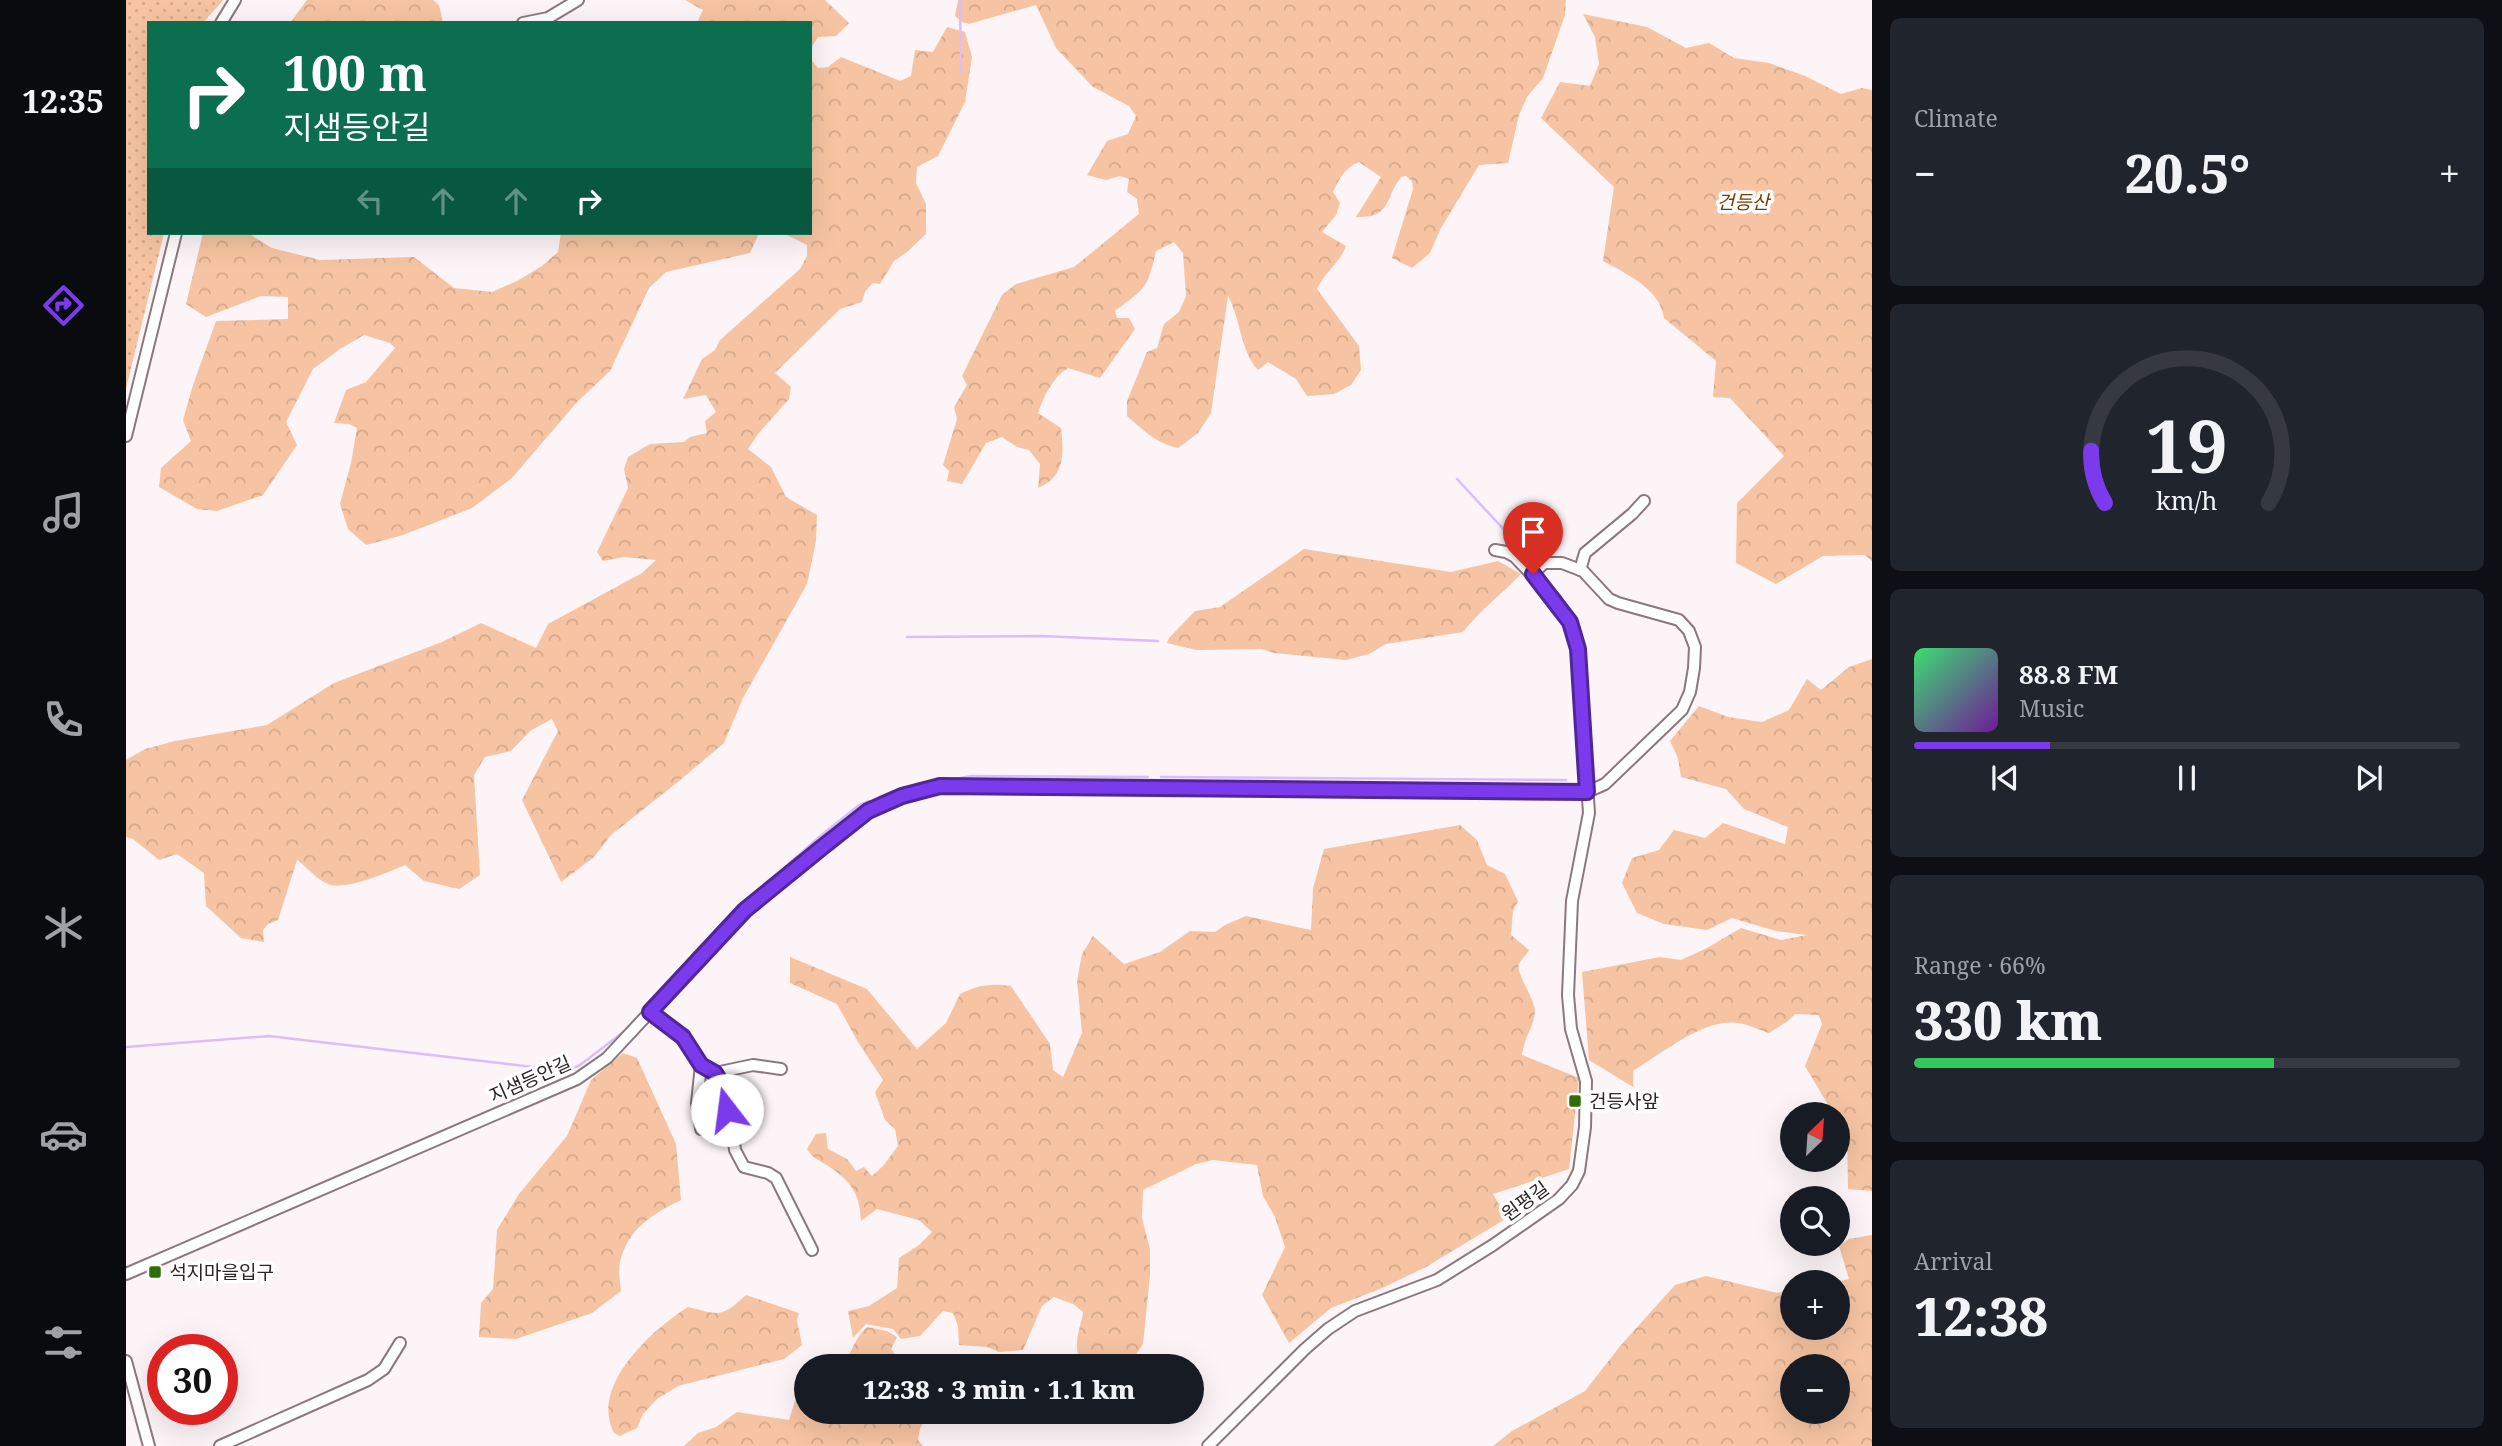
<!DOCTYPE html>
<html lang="en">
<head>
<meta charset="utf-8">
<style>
  :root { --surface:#171b24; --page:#20242c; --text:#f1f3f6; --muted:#9ea1a6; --line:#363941; --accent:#7c3aed }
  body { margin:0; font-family:"Noto Serif","Noto Sans KR",serif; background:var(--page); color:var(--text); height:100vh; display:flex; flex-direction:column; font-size:26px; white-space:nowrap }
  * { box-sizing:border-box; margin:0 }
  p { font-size:23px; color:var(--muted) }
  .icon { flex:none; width:38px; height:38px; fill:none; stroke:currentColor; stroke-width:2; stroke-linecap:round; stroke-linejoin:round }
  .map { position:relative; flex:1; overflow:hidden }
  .side { display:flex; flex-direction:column; gap:18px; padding:18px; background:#0d0f14; width:630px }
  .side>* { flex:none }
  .banner { position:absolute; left:21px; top:21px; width:665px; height:214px; border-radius:0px; box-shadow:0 7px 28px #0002; background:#0b6e4f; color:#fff; overflow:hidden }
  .needle { width:46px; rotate:25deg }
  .tools { position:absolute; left:1654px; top:1102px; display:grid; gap:14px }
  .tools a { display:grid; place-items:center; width:70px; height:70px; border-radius:50%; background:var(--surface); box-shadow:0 7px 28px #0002; font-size:35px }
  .speed { position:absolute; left:21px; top:1334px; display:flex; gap:14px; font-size:35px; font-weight:700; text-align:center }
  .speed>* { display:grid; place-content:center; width:91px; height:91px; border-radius:50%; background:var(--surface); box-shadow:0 7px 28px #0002; line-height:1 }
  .speed .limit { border:10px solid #d22; background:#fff; color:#111 }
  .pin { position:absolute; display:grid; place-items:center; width:60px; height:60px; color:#fff; margin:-72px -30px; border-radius:50% 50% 50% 0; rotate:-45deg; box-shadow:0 0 7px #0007 }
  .pin .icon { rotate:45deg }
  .me { position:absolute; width:77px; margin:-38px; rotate:345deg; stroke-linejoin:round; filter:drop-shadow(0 0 5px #0008) }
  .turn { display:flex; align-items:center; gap:24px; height:147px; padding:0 21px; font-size:32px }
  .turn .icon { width:91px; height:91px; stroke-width:2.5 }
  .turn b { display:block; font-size:49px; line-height:60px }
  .lanes { display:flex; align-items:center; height:66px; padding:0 21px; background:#0003; justify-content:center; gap:35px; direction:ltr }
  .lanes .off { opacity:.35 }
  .big { font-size:52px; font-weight:800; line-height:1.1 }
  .side .card { flex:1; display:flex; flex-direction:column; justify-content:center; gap:10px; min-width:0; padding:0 24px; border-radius:10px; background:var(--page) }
  .side .dial { align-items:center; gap:0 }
  .dial svg { height:182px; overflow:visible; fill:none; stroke:var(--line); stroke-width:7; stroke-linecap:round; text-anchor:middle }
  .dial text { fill:var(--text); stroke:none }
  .song { display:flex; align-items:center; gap:21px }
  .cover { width:84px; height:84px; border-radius:10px; background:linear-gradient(135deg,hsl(140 70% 55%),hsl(280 70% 35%)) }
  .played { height:7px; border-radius:4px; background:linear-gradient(90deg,var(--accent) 25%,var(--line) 25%) }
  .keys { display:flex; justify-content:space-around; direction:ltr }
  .heat { display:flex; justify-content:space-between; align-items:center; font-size:38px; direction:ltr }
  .charge { height:10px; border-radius:5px; background:linear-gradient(90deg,#34c759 66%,var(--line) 0) }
  .trip { position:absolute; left:668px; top:1354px; width:410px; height:70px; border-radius:35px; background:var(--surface); box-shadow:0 7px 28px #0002; font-weight:800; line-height:70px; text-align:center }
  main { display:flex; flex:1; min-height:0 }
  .menu { display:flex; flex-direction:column; width:126px; justify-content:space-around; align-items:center; background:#090b0e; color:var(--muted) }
  .menu .icon { width:49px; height:49px }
  .menu .on { color:var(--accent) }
  .menu b { font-size:32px; color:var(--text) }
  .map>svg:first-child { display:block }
</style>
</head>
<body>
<main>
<nav class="menu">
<b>12:35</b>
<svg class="icon on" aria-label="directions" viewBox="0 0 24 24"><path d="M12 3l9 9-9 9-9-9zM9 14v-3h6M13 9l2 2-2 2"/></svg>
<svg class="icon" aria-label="music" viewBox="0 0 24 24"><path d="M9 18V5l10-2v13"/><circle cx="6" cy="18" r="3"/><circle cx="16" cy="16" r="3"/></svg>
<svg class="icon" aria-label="phone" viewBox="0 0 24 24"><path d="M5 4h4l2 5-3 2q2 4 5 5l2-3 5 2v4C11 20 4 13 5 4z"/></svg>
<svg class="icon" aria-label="climate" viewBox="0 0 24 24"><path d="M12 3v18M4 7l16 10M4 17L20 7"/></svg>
<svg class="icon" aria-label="car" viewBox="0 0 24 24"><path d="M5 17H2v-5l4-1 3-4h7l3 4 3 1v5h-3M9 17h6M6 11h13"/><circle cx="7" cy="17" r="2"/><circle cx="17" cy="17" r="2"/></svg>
<svg class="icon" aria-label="filters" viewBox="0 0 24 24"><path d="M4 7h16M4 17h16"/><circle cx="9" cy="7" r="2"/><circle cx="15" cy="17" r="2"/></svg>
</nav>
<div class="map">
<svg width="1746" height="1446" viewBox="0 0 1746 1446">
  <defs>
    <pattern id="grass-dots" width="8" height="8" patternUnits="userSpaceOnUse" patternTransform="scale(1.75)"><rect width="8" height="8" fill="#f6c4a2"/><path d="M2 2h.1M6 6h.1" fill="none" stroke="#d3a88c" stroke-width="1.8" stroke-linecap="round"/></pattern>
    <pattern id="forest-crowns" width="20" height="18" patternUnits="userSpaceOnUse" patternTransform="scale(1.75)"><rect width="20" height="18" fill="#f6c4a2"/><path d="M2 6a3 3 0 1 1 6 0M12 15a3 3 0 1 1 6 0" fill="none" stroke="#d3a88c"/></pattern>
  </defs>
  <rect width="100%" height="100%" fill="#fcf4f6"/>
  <path fill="url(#grass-dots)" d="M0,0H97C91,9 82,15 78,23H23V233H38L0,389Z"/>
  <g fill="url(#forest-crowns)" fill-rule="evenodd">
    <polygon points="181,0 307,0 313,5 317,23 164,23"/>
    <polygon points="559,0 699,0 723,23 710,36 692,37 684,50 684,23 571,23 577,10"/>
    <path d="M832,0H1440L1439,15L1417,78L1401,97L1393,115L1382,163L1353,165L1315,228L1304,253L1286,268L1266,258L1287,189L1286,181L1280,176L1275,177C1258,199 1266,218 1230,217L1255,177L1233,162C1219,167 1213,179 1207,192L1214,203L1210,215L1196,232L1220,246C1214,263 1198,273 1191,289L1233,346L1235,370L1225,385L1208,394L1181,396L1170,379L1142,362L1132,370C1114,350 1115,320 1102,296L1085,413L1072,433L1052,448C1028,442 1020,432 1001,416V401L1021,352L1031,348L1038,324L1053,312L1060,296L1057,253L1048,242L1030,251C1021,290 1020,287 989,311L991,318H1003L1009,329L974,378L942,368C926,378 918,396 912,413L935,428C938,454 939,477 912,488L914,464L903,450L891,447L876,437L860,443L836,484L821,481L823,471L817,465L831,419L828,407L841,385L836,376L876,295L890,284L948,267L1013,214L1011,199L1001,192L1003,179L994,176L980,180L961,175L981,141L1002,134L1010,116L1003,106L967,87L930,48L910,5L843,24L836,22L829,16Z"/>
    <path d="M1457,14L1521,27L1560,48L1583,43L1608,58L1643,63L1679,76L1715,94L1736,88L1746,90V561L1739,555L1697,556L1650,584L1610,563L1611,503L1658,456L1604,398L1587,397L1590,361L1538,318C1534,289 1501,274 1477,261L1488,187L1415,118L1434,82L1464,86L1473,64L1469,37Z"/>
    <path d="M821,27L839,32L846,57L839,102L812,156L791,167L790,183L800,204V234L781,252L768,261L754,284L747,283L739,291L736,302L714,309L649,373L665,387L663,399L632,434L622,449L645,467L660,497L691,515L690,541L681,584L617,698L598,743L553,781L485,835L467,858L435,882L396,800L432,731L426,719L404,731L385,751L359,757L348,775L354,875L333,889L298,881L279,865C262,872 220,891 202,884C191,880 180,866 171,860L152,920L142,924L137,930L138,942L115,938L80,906L78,873L51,854L33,860L7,839L0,837V760L19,749L49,741L141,725L208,683L316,642L355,623L410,648L422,624L516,573L530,560L498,557L477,561L471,552L502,488L498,469L502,457L524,444L558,442L564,437L581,433L579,421L590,412L580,395L557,399L576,359L589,350L594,340L674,269L681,256V245L661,235L660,233H684V58L692,68L702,67L715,57L774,81L785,76L789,50L807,52Z"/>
    <polygon points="77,233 122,233 146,248 194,260 288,257 328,288 366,292 391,281 416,266 432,252 435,233 633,233 624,253 540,272 523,288 484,371 451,402 386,478 346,508 277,535 240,545 222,529 214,504 225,463 231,428 223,424 208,423 220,390 240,382 269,348 264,343 238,335 214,349 187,369 160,422 171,445 137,495 91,511 71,509 33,487 35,468 65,441 57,420 67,385 90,321 162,319 162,297 135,296 80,317 60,304"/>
    <path d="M1178,549L1325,572L1372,561L1395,574C1376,594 1354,610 1337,632L1260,644L1243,654L1220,660L1148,653L1136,649L1070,650L1041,643L1043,638L1069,611L1094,607Z"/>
    <path d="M1746,659V1191L1722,1189L1721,1136L1712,1120V1115H1708L1679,1066L1696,1024L1693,1015L1669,1014L1662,1021L1643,1033C1633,1030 1622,1024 1611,1023C1578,1018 1535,1054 1507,1071V1087L1463,1060L1456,972L1534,957L1555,960L1581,948L1615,928L1655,940L1681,935L1650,931L1606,918L1581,930L1538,924L1511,913L1496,883L1506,858L1533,850L1548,830L1579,838L1597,823L1659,844L1662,827L1618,809L1600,789L1555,777L1552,758L1544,741L1573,706L1602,717L1636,722L1663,710L1681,679L1695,690L1723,667Z"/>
    <path d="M1334,825L1351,840L1361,865L1379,874L1392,901L1387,911L1385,935L1403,950C1400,956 1395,959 1393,964C1389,973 1409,998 1409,1012C1408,1025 1398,1038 1396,1055L1453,1078L1443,1169L1367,1194L1381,1218L1300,1267L1254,1289L1205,1308L1163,1343L1136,1295L1159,1247L1149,1217L1137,1196L1131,1165L1087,1160L1070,1164L1017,1190L1016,1218L1024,1249V1275L1017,1344L1002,1367L978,1362L952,1354C948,1341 955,1326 957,1312L947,1304L928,1297L916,1306L897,1350L873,1352L861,1347L833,1345L832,1326L827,1313L817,1311L794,1336L775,1339L767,1329L740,1324L727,1338L722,1311L743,1306L771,1288L773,1258L793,1245L806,1232L793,1220L751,1209L735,1221C734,1194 725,1181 702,1166C693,1160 687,1159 681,1149L690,1134L700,1133L702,1149L721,1159L730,1171L738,1167L746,1176L757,1166L772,1146L769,1129L759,1120L749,1092L757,1080L732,1042L711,1004L664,983V957L741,989L791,1049L820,1023L834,994C852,985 865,983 885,986L924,1044L927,1070L937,1077L956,1033L951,981L956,954L967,936L998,964L1034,952L1064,931L1089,932L1099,925L1120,916L1185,930L1187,888L1198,849Z"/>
    <path d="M497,1053L511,1058L550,1144L555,1200C526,1214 502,1229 494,1262C492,1271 494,1282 495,1291L466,1313L390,1339L353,1337L355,1303L367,1289L371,1230L393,1194L441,1136L465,1080Z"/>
    <path d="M1746,1235V1446H1367L1386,1431L1459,1391L1495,1345L1549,1285L1580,1276L1651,1293L1666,1290V1328H1712V1283H1706L1723,1279L1713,1246L1723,1239ZM1666,1367H1712V1412H1666Z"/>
    <path d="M620,1295L673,1313L671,1320L676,1345L658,1359L552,1386L531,1399L517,1414L511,1428L494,1436L488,1433C463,1386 527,1329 562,1307C594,1315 595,1318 620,1295Z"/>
    <path d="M741,1327L761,1331L771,1337L765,1349L773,1360L782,1367H709C730,1355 723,1344 741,1327Z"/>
    <polygon points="681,1379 681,1412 802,1412 794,1429 792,1440 797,1446 558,1446 572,1433 590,1427 611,1412 663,1420 673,1388"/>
  </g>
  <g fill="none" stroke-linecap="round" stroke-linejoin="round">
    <g stroke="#dbbdfe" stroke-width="2.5">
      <polyline points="834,0 835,72"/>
      <polyline points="1331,479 1382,534"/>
      <polyline points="781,637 915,636 1032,641"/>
      <polyline points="1035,777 1440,780"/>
      <polyline points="816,781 846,776 1022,777"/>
      <polyline points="753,797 776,788 809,782"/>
      <polyline points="511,1018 594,925 693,837 733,805 743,801"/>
      <polyline points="0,1047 143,1036 441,1071 454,1065 500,1030"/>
    </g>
    <g stroke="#8b787d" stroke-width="14">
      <g id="minor">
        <polyline points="95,23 109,0"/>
        <polyline points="397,23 422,18 452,0"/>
        <polyline points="0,436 50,233"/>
        <polyline points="1454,570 1459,553 1506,514 1518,501"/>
        <polyline points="524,1012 557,1037 575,1065 589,1073 594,1081 607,1131 609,1150 618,1167 642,1173 650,1178 686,1250"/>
        <polyline points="589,1073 627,1065 655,1069"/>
        <polyline points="575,1129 571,1103 575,1065"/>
        <polyline points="0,1274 451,1079 481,1058 619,910 694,849 742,811 776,796 814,786 1461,792 1479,784 1556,710 1564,692 1568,668 1569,647 1563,631 1553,620 1492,603 1483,599 1457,571 1436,563 1418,563 1407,574"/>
        <polyline points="0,1361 23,1446"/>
        <polyline points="94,1446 242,1380 258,1369 274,1343"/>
        <polyline points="1082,1446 1179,1349 1202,1329 1229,1311 1311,1280 1367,1245 1433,1199 1446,1185 1453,1171 1459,1127 1460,1081 1445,1029 1442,995 1446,901 1463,813 1452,649 1444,622 1429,599 1389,557 1380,552 1369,550"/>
      </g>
    </g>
    <use href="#minor" stroke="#fff" stroke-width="10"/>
  </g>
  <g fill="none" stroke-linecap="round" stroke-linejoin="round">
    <g stroke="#51269a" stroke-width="18">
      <polyline id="route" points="601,1110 594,1081 589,1073 575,1065 557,1037 524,1012 619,910 694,849 742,811 776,796 814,786 1461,792 1452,649 1444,622 1407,574"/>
    </g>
    <use href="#route" stroke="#7c3aed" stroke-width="12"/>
  </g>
  <g fill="#2f6e02" stroke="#fff" stroke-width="2.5">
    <rect x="1442" y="1094" width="14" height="14" rx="3.5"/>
    <rect x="22" y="1265" width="14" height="14" rx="3.5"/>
  </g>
  <g text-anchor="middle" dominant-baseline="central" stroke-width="7" stroke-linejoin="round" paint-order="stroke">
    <g font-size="19" font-style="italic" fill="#733a06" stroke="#fff">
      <text x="1617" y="202">건등산</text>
    </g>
    <g font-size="19" fill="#2d2527" stroke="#fff">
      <text transform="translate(404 1079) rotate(-24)">지샘등안길</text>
      <text transform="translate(1399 1201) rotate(-36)">원평길</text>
    </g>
    <g font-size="19" fill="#2d2527" stroke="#fff" text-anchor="start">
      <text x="1463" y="1101">건등사앞</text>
      <text x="43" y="1272">석지마을입구</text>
    </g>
  </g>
</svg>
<div class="tools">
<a><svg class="needle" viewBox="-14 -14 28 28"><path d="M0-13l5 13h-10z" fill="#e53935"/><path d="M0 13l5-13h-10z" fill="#9ea1a6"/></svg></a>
<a><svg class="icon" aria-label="search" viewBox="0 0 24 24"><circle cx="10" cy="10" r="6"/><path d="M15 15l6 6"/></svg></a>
<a>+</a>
<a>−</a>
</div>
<div class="speed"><div class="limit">30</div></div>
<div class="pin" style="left:1407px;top:574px;background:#d93025"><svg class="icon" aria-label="arrive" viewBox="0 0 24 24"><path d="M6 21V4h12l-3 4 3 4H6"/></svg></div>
<svg class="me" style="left:601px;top:1110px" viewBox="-20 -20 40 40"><circle r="19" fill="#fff"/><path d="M0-13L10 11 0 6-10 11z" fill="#7c3aed"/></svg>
<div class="trip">12:38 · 3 min · 1.1 km</div>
<div class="banner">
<div class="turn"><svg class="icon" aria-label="right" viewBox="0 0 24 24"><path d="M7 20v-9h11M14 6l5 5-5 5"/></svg><div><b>100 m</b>지샘등안길</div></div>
<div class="lanes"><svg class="icon off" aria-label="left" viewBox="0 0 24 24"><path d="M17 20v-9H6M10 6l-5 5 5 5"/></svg><svg class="icon off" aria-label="ahead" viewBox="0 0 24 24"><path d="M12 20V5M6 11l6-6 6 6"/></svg><svg class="icon off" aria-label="ahead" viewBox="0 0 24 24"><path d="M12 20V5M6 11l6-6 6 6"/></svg><svg class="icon" aria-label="right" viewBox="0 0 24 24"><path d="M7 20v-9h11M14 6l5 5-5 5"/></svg></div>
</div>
</div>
<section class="side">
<div class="card"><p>Climate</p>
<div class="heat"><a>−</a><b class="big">20.5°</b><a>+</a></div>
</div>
<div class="card dial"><svg viewBox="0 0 100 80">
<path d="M14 69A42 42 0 1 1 86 69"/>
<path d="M14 69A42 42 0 0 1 8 46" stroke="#7c3aed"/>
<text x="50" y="56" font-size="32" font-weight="700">19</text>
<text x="50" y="72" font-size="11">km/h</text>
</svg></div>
<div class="card">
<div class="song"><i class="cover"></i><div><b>88.8 FM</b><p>Music</p></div></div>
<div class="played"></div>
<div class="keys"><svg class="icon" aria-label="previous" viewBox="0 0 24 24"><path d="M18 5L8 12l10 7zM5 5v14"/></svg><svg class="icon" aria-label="pause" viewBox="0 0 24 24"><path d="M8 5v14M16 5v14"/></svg><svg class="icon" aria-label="next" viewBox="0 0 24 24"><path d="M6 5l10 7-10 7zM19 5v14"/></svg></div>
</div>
<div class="card"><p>Range · 66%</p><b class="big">330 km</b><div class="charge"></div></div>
<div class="card"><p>Arrival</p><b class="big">12:38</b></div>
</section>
</main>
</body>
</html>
